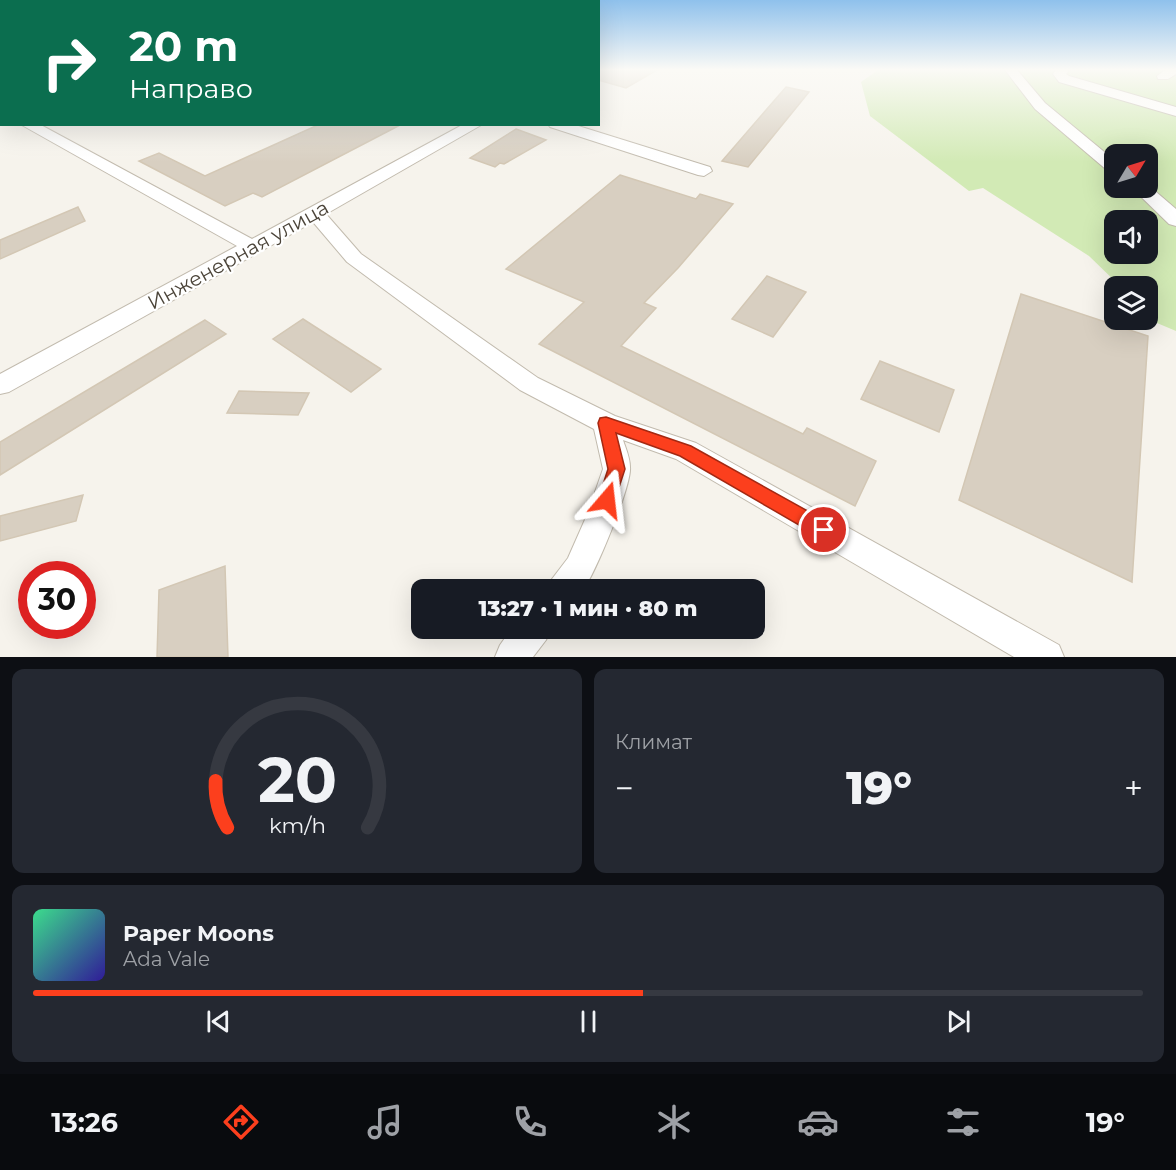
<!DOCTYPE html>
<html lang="ru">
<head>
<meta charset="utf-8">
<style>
  :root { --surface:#171b24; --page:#242831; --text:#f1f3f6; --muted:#9ea1a6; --line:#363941; --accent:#fc3f1d }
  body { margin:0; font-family:Montserrat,sans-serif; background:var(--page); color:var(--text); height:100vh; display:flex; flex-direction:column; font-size:22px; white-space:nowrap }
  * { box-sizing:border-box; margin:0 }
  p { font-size:20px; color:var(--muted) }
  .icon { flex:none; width:33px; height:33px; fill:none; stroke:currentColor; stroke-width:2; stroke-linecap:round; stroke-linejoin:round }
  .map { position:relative; height:657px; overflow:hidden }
  .sheet { display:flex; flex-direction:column; gap:12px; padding:12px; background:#0d0f14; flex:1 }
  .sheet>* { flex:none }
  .guide { position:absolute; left:0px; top:0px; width:600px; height:126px; box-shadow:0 6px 24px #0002; background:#0b6e4f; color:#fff; overflow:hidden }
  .needle { width:39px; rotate:52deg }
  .fabs { position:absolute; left:1104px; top:144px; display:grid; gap:12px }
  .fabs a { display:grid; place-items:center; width:54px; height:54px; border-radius:12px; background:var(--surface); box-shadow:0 6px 24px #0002; font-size:30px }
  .speed { position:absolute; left:18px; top:561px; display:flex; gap:12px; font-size:30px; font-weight:700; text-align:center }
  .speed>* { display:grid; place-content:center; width:78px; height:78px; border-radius:50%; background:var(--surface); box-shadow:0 6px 24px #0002; line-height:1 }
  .speed .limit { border:9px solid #d22; background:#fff; color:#111 }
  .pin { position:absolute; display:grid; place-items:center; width:51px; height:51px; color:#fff; margin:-26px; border:3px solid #fff; border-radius:50%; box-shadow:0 2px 6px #0007 }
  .me { position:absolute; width:66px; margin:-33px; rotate:17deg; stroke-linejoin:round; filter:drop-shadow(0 0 4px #0008) }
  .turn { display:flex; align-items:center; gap:21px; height:126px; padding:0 30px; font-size:27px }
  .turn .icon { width:78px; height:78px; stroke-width:2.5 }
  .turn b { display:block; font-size:42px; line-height:51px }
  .big { font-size:45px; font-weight:800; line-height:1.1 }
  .sheet .card { flex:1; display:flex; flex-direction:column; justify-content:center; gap:9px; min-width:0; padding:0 21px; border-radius:12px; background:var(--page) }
  .sheet .dial { align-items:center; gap:0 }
  .dial svg { height:156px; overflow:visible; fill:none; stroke:var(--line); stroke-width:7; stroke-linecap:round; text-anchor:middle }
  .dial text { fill:var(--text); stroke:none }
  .song { display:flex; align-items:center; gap:18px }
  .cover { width:72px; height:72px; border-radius:9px; background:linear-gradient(135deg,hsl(150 70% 55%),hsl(250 70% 35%)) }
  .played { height:6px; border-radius:3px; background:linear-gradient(90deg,var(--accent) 55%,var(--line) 55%) }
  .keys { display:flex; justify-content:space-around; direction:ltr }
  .heat { display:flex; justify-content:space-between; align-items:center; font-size:33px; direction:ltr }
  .sheet .tiles { flex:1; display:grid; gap:12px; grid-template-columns:1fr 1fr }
  .card:last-child { grid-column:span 2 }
  .trip { position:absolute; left:411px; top:579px; width:354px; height:60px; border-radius:12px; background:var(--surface); box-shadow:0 6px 24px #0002; font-weight:800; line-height:60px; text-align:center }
  .dock { display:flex; height:96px; justify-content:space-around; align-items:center; background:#090b0e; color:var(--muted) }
  .dock .icon { width:42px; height:42px }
  .dock .on { color:var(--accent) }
  .dock b { font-size:27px; color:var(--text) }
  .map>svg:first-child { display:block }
</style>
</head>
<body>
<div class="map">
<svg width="1176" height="657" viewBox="0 0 1176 657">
  <rect width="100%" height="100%" fill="#f6f3ec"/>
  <path fill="#d2eab5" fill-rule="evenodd" d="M878,70H1176V331L1157,323L1148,314V286H1120L1089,256L983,188L969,191L870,116L861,82ZM1114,154H1148V188H1114ZM1114,220H1148V254H1114Z"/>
  <g fill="#d8cfc1" stroke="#d3c7b4" stroke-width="1.5">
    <polygon points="598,70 657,70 626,88 598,80"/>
    <polygon points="786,87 809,92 748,167 722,161"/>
    <polygon points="320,124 402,124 262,197 253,193 225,206 139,161 159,153 205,176"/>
    <polygon points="516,129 546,140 504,164 500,163 495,167 470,158"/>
    <polygon points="620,175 696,199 700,194 733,204 678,268 644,303 656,308 621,346 803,434 807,428 876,461 855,506 539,344 584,302 506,269"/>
    <polygon points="78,207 85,221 0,259 0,240"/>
    <polygon points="767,276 806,292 773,337 732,319"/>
    <polygon points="1021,294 1148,336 1132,582 959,500"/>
    <polygon points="303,319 381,369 351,392 273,339"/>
    <polygon points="205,320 226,334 0,475 0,442"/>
    <polygon points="880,361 954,390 939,432 861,399"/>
    <polygon points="239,391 309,393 298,415 227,413"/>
    <polygon points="83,495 76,521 0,541 0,516"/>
    <polygon points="225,566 228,657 157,657 159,590"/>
  </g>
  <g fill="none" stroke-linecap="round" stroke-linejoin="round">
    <g stroke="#c2bbae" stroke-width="2">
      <g id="minor">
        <polygon points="1005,70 1017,70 1045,103 1114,160 1114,173 1108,171 1035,109"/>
        <polygon points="1056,70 1069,70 1066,74 1069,76 1176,107 1176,116 1059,82 1053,74"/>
        <polygon points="1165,70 1176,70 1176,74 1168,79 1158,79 1157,76"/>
        <polygon points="2,79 2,88 0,88 0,80"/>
        <rect x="0" y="104" width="2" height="10"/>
        <path d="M20,124H39L252,239L464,124H483L326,214L361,254L538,378L615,416L696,443L1059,645L1064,657H1014L676,459L623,440C626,449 630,458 630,467C632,485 595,574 583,590H547L552,579L568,558L587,515L603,469L594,429L520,390L347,262L313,222L9,392L0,394V374L237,246Z"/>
        <polygon points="548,124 572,124 710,167 712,171 704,176 698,175 550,127"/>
        <polygon points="1148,185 1176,209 1176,226 1169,224 1132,188 1148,188"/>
        <polygon points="512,628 551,628 546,640 533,657 495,657 500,645"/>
      </g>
    </g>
    <use href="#minor" fill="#fff" fill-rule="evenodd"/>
  </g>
  <linearGradient id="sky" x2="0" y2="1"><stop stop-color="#8fc1ec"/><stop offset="0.43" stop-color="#fbfaf6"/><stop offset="1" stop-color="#fbfaf6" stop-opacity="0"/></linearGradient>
  <rect width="1176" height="162" fill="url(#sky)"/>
  <polygon fill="#fc3f1d" stroke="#a42913" stroke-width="1.5" points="606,417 691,446 831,524 834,530 831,536 824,538 818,536 680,456 616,433 625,469 613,506 607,508 601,506 598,500 608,469 598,423 600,418"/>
  <g text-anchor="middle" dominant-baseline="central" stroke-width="4.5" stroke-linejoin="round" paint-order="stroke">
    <g font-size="20" fill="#4b4439" stroke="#fff">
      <text transform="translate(238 255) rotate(-29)">Инженерная улица</text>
    </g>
  </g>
</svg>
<div class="fabs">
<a><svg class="needle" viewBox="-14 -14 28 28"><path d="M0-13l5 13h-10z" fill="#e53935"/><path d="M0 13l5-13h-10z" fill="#9ea1a6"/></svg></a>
<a><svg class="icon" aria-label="sound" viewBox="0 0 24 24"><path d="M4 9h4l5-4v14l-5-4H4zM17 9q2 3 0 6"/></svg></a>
<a><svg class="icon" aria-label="layers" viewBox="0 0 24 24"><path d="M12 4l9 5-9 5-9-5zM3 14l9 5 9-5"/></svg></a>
</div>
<div class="speed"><div class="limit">30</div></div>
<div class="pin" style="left:824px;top:530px;background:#d93025"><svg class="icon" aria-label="arrive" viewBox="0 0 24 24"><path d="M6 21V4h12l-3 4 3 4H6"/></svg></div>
<svg class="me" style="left:607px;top:500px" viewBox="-20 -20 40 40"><path d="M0-17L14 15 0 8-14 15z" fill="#fc3f1d" stroke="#fff" stroke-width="4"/></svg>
<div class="trip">13:27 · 1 мин · 80 m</div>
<div class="guide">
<div class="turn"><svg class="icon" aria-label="right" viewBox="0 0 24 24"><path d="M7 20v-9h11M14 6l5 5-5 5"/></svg><div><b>20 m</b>Направо</div></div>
</div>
</div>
<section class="sheet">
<div class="tiles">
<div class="card dial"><svg viewBox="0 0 100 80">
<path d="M14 69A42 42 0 1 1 86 69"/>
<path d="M14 69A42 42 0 0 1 8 45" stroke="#fc3f1d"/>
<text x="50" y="56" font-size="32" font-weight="700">20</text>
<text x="50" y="72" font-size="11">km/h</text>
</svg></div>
<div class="card"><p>Климат</p>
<div class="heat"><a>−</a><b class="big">19°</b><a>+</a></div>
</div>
<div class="card">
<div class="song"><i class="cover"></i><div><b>Paper Moons</b><p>Ada Vale</p></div></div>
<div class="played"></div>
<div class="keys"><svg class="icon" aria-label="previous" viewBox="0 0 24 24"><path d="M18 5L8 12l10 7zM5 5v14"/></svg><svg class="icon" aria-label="pause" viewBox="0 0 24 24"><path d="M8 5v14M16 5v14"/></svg><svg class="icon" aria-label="next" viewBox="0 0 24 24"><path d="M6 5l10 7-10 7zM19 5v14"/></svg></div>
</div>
</div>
</section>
<nav class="dock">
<b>13:26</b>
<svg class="icon on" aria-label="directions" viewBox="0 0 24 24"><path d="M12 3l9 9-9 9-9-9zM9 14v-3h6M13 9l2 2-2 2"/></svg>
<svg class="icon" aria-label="music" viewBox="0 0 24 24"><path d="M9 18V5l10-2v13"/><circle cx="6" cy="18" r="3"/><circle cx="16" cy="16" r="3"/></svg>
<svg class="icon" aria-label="phone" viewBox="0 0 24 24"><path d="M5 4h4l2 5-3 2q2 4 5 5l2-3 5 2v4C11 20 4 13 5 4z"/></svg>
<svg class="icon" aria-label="climate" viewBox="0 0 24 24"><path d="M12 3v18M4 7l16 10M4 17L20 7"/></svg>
<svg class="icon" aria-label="car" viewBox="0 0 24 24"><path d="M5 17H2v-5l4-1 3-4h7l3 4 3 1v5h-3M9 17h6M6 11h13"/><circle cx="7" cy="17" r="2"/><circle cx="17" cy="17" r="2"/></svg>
<svg class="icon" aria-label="filters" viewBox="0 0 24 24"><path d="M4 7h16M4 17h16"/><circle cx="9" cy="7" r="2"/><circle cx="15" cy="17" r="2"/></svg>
<b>19°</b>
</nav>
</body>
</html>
